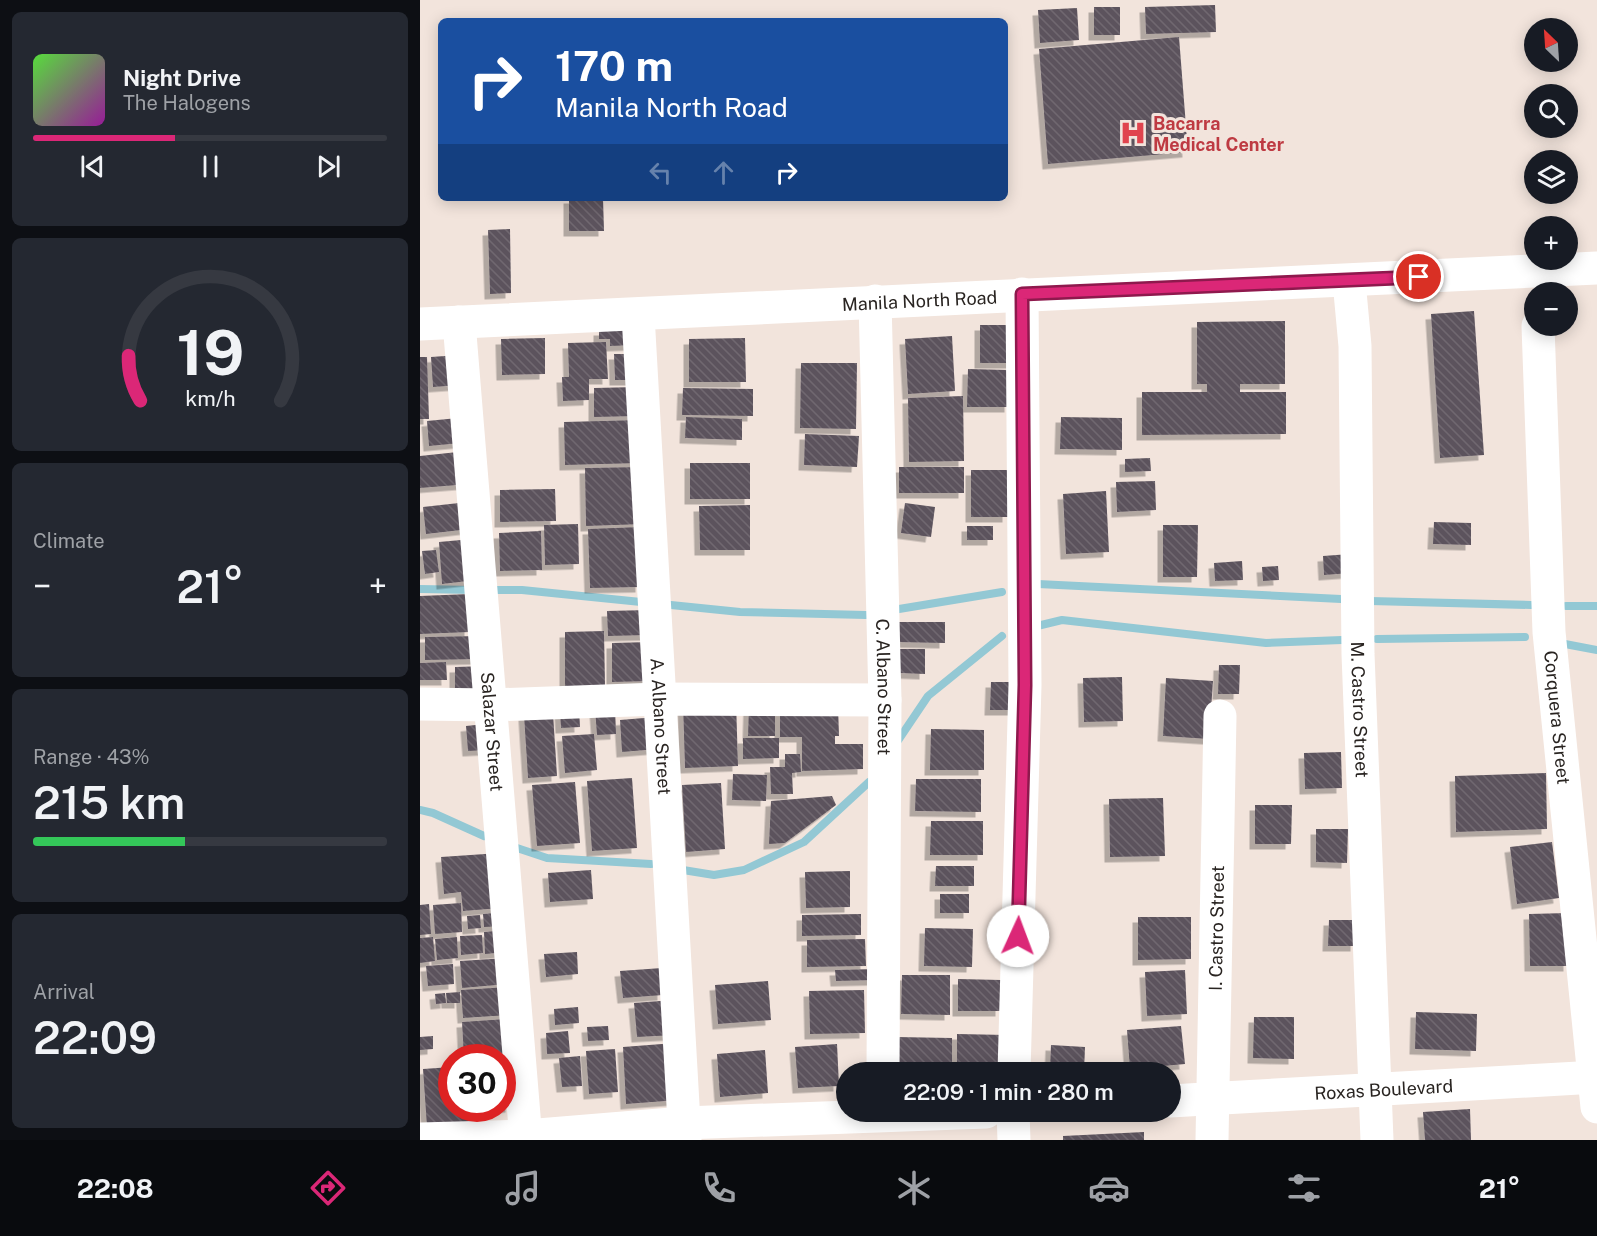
<!DOCTYPE html>
<html lang="en">
<head>
<meta charset="utf-8">
<style>
  :root { --surface:#171b24; --page:#242831; --text:#f1f3f6; --muted:#9ea1a6; --line:#363941; --accent:#db2777 }
  body { margin:0; font-family:"Public Sans",sans-serif; background:var(--page); color:var(--text); height:100vh; display:flex; flex-direction:column; font-size:22px; white-space:nowrap }
  * { box-sizing:border-box; margin:0 }
  p { font-size:20px; color:var(--muted) }
  .icon { flex:none; width:33px; height:33px; fill:none; stroke:currentColor; stroke-width:2; stroke-linecap:round; stroke-linejoin:round }
  .map { position:relative; flex:1; overflow:hidden }
  .side { display:flex; flex-direction:column; gap:12px; padding:12px; background:#0d0f14; width:420px }
  .side>* { flex:none }
  .banner { position:absolute; left:18px; top:18px; width:570px; height:183px; border-radius:9px; box-shadow:0 3px 15px #0003; background:#1a4fa0; color:#fff; overflow:hidden }
  .needle { width:39px; rotate:335deg }
  .fabs { position:absolute; left:1104px; top:18px; display:grid; gap:12px }
  .fabs a { display:grid; place-items:center; width:54px; height:54px; border-radius:50%; background:var(--surface); box-shadow:0 3px 15px #0003; font-size:30px }
  .speed { position:absolute; left:18px; top:1044px; display:flex; gap:12px; font-size:30px; font-weight:700; text-align:center }
  .speed>* { display:grid; place-content:center; width:78px; height:78px; border-radius:50%; background:var(--surface); box-shadow:0 3px 15px #0003; line-height:1 }
  .speed .limit { border:9px solid #d22; background:#fff; color:#111 }
  .pin { position:absolute; display:grid; place-items:center; width:51px; height:51px; color:#fff; margin:-26px; border:3px solid #fff; border-radius:50%; box-shadow:0 2px 6px #0007 }
  .me { position:absolute; width:66px; margin:-33px; rotate:2deg; stroke-linejoin:round; filter:drop-shadow(0 0 4px #0008) }
  .turn { display:flex; align-items:center; gap:21px; height:126px; padding:0 18px; font-size:27px }
  .turn .icon { width:78px; height:78px; stroke-width:2.5 }
  .turn b { display:block; font-size:42px; line-height:51px }
  .lanes { display:flex; align-items:center; height:57px; padding:0 18px; background:#0003; justify-content:center; gap:30px; direction:ltr }
  .lanes .off { opacity:.35 }
  .big { font-size:45px; font-weight:600; line-height:1.1 }
  .side .widget { flex:1; display:flex; flex-direction:column; justify-content:center; gap:9px; min-width:0; padding:0 21px; border-radius:9px; background:var(--page) }
  .side .dial { align-items:center; gap:0 }
  .dial svg { height:156px; overflow:visible; fill:none; stroke:var(--line); stroke-width:7; stroke-linecap:round; text-anchor:middle }
  .dial text { fill:var(--text); stroke:none }
  .song { display:flex; align-items:center; gap:18px }
  .cover { width:72px; height:72px; border-radius:9px; background:linear-gradient(135deg,hsl(110 70% 55%),hsl(300 70% 35%)) }
  .played { height:6px; border-radius:3px; background:linear-gradient(90deg,var(--accent) 40%,var(--line) 40%) }
  .keys { display:flex; justify-content:space-around; direction:ltr }
  .heat { display:flex; justify-content:space-between; align-items:center; font-size:33px; direction:ltr }
  .charge { height:9px; border-radius:4px; background:linear-gradient(90deg,#34c759 43%,var(--line) 0) }
  .trip { position:absolute; left:416px; top:1062px; width:345px; height:60px; border-radius:30px; background:var(--surface); box-shadow:0 3px 15px #0003; font-weight:600; line-height:60px; text-align:center }
  .tab-bar { display:flex; height:96px; justify-content:space-around; align-items:center; background:#090b0e; color:var(--muted) }
  .tab-bar .icon { width:42px; height:42px }
  .tab-bar .on { color:var(--accent) }
  .tab-bar b { font-size:27px; color:var(--text) }
  main { display:flex; flex:1; min-height:0 }
  .map>svg:first-child { display:block }
</style>
</head>
<body>
<main>
<section class="side">
<div class="widget">
<div class="song"><i class="cover"></i><div><b>Night Drive</b><p>The Halogens</p></div></div>
<div class="played"></div>
<div class="keys"><svg class="icon" aria-label="previous" viewBox="0 0 24 24"><path d="M18 5L8 12l10 7zM5 5v14"/></svg><svg class="icon" aria-label="pause" viewBox="0 0 24 24"><path d="M8 5v14M16 5v14"/></svg><svg class="icon" aria-label="next" viewBox="0 0 24 24"><path d="M6 5l10 7-10 7zM19 5v14"/></svg></div>
</div>
<div class="widget dial"><svg viewBox="0 0 100 80">
<path d="M14 69A42 42 0 1 1 86 69"/>
<path d="M14 69A42 42 0 0 1 8 46" stroke="#db2777"/>
<text x="50" y="56" font-size="32" font-weight="700">19</text>
<text x="50" y="72" font-size="11">km/h</text>
</svg></div>
<div class="widget"><p>Climate</p>
<div class="heat"><a>−</a><b class="big">21°</b><a>+</a></div>
</div>
<div class="widget"><p>Range · 43%</p><b class="big">215 km</b><div class="charge"></div></div>
<div class="widget"><p>Arrival</p><b class="big">22:09</b></div>
</section>
<div class="map">
<svg width="1177" height="1140" viewBox="0 0 1177 1140">
  <defs>
    <pattern id="building-back-hatch" width="6" height="6" patternUnits="userSpaceOnUse" patternTransform="scale(1.5)"><rect width="6" height="6" fill="#5c535d"/><path d="M-1 5l2 2M0 0l6 6M5-1l2 2" fill="none" stroke="#706870"/></pattern>
    <filter id="shadow"><feDropShadow dx="-5.5" dy="5.5" stdDeviation="0" flood-color="#0004"/></filter>
  </defs>
  <rect width="100%" height="100%" fill="#f2e4dc"/>
  <g fill="none" stroke-linecap="round" stroke-linejoin="round">
    <g stroke="#93c8d4" stroke-width="8">
      <polyline points="618,584 921,599"/>
      <polyline points="0,589 53,590"/>
      <polyline points="70,590 102,590 221,602"/>
      <polyline points="950,601 1111,605"/>
      <polyline points="241,604 320,612 446,615"/>
      <polyline points="1146,606 1177,606"/>
      <polyline points="473,610 582,592"/>
      <polyline points="613,627 642,620 846,643 922,640"/>
      <polyline points="957,639 1105,637"/>
      <polyline points="1145,644 1177,650"/>
      <polyline points="477,742 508,696 582,636"/>
      <polyline points="0,810 13,813 64,836"/>
      <polyline points="94,847 127,858 231,864"/>
      <polyline points="263,870 294,875 324,870 384,842 449,782"/>
    </g>
  </g>
  <g fill="url(#building-back-hatch)" filter="url(#shadow)">
    <polygon points="795,5 796,32 726,34 725,7"/>
    <rect x="674" y="7" width="26" height="28"/>
    <polygon points="657,8 659,40 620,43 618,10"/>
    <polygon points="759,37 768,152 628,164 619,49"/>
    <polygon points="149,198 183,198 184,231 149,231"/>
    <polygon points="90,229 91,293 70,294 68,230"/>
    <polygon points="1054,311 1064,455 1020,458 1011,314"/>
    <polygon points="865,321 865,384 820,384 820,392 866,392 866,434 722,435 722,392 787,392 787,384 777,384 777,322"/>
    <rect x="560" y="325" width="33" height="38"/>
    <polygon points="179,330 216,330 217,345 190,346 190,339 179,339"/>
    <polygon points="532,336 535,391 488,394 485,339"/>
    <polygon points="125,338 125,374 82,375 81,339"/>
    <polygon points="325,338 326,382 269,382 269,339"/>
    <polygon points="186,342 188,379 169,379 169,400 143,401 142,377 149,377 148,343"/>
    <polygon points="194,354 214,354 214,380 195,380"/>
    <polygon points="39,355 41,385 13,387 11,357"/>
    <polygon points="0,357 7,357 9,419 0,419"/>
    <polygon points="381,363 437,363 436,429 380,428"/>
    <polygon points="548,369 590,370 590,407 547,407"/>
    <polygon points="218,387 219,416 174,417 174,388"/>
    <polygon points="263,388 333,389 333,416 262,415"/>
    <polygon points="543,396 544,461 489,462 488,398"/>
    <polygon points="266,417 322,419 322,440 265,438"/>
    <polygon points="641,417 702,418 702,450 640,449"/>
    <polygon points="38,418 41,443 9,446 7,421"/>
    <polygon points="220,420 221,463 145,465 144,422"/>
    <polygon points="385,434 439,436 437,467 384,465"/>
    <polygon points="47,451 50,484 0,488 0,456"/>
    <polygon points="730,458 731,471 705,472 705,459"/>
    <rect x="270" y="463" width="60" height="36"/>
    <polygon points="224,467 225,524 166,526 165,468"/>
    <rect x="479" y="467" width="65" height="26"/>
    <rect x="551" y="470" width="37" height="47"/>
    <polygon points="735,481 736,510 697,512 696,482"/>
    <polygon points="135,489 136,521 80,522 80,490"/>
    <polygon points="686,491 689,552 646,554 643,494"/>
    <polygon points="48,502 50,529 6,534 3,507"/>
    <polygon points="485,503 515,507 511,537 481,533"/>
    <polygon points="330,505 330,550 280,550 279,506"/>
    <polygon points="1014,522 1051,523 1051,545 1013,544"/>
    <polygon points="158,524 159,564 125,565 124,525"/>
    <polygon points="743,525 778,525 777,577 743,577"/>
    <rect x="547" y="526" width="26" height="14"/>
    <polygon points="220,527 221,587 170,588 168,529"/>
    <polygon points="121,531 122,570 80,571 79,533"/>
    <polygon points="52,539 57,580 22,584 19,542"/>
    <polygon points="16,550 19,572 5,574 2,551"/>
    <polygon points="930,554 931,573 904,575 903,556"/>
    <polygon points="822,561 823,580 795,581 794,563"/>
    <polygon points="858,566 859,580 843,581 842,567"/>
    <polygon points="50,594 50,632 0,634 0,596"/>
    <polygon points="229,610 229,635 188,636 187,611"/>
    <polygon points="474,622 525,622 525,643 474,642"/>
    <polygon points="184,631 185,686 145,687 145,632"/>
    <polygon points="61,636 62,659 5,660 5,637"/>
    <polygon points="230,642 231,681 192,682 192,643"/>
    <polygon points="480,649 505,649 505,674 480,673"/>
    <polygon points="26,662 27,680 0,680 0,663"/>
    <polygon points="799,665 820,665 819,694 798,694"/>
    <polygon points="66,666 66,692 35,693 35,667"/>
    <polygon points="702,677 703,721 664,722 663,678"/>
    <polygon points="746,678 793,681 789,739 743,736"/>
    <polygon points="571,682 596,682 596,710 570,710"/>
    <polygon points="316,701 318,766 265,768 263,704"/>
    <polygon points="329,705 355,706 355,736 328,736"/>
    <polygon points="360,706 418,706 419,736 415,736 415,744 443,744 443,769 382,771 382,737 360,737"/>
    <polygon points="195,708 196,734 177,735 175,709"/>
    <polygon points="159,709 160,727 141,728 140,711"/>
    <polygon points="133,713 137,776 108,778 104,715"/>
    <polygon points="236,717 238,749 202,752 200,720"/>
    <polygon points="65,724 67,750 48,751 46,726"/>
    <polygon points="511,729 564,730 564,770 510,770"/>
    <polygon points="174,734 177,770 145,773 142,736"/>
    <polygon points="323,738 359,738 359,758 323,759"/>
    <polygon points="921,752 922,788 885,789 884,753"/>
    <polygon points="365,754 380,754 381,772 372,773 373,794 351,794 350,767 365,767"/>
    <polygon points="1126,773 1127,829 1036,832 1035,776"/>
    <polygon points="313,774 347,775 346,801 312,800"/>
    <polygon points="212,778 217,848 172,851 167,781"/>
    <polygon points="496,779 561,779 561,812 495,811"/>
    <polygon points="155,782 160,843 117,846 112,785"/>
    <polygon points="301,783 305,849 266,852 262,785"/>
    <polygon points="412,796 416,805 365,843 349,844 351,801"/>
    <polygon points="743,798 745,856 690,857 689,799"/>
    <polygon points="835,805 872,805 871,844 835,844"/>
    <polygon points="511,821 563,821 563,855 510,855"/>
    <polygon points="896,829 928,829 927,863 896,862"/>
    <polygon points="1132,842 1139,898 1097,904 1090,847"/>
    <polygon points="80,853 81,908 43,911 41,892 24,894 21,857"/>
    <polygon points="516,866 554,866 554,886 515,886"/>
    <polygon points="171,870 173,899 130,902 128,873"/>
    <polygon points="430,871 430,907 386,908 385,872"/>
    <rect x="520" y="894" width="29" height="19"/>
    <polygon points="41,903 42,932 15,934 13,905"/>
    <polygon points="9,904 11,934 0,935 0,905"/>
    <polygon points="84,912 86,926 64,927 63,914"/>
    <polygon points="1148,913 1149,966 1110,966 1109,914"/>
    <polygon points="441,914 441,935 382,936 382,915"/>
    <polygon points="60,915 61,928 48,929 47,916"/>
    <polygon points="718,917 771,917 771,959 718,960"/>
    <polygon points="909,920 937,920 936,946 908,946"/>
    <polygon points="505,928 553,929 552,967 504,966"/>
    <polygon points="86,930 88,952 65,954 64,932"/>
    <polygon points="62,935 63,953 41,955 40,936"/>
    <polygon points="13,937 15,961 0,963 0,938"/>
    <polygon points="37,937 38,958 17,960 15,939"/>
    <polygon points="445,939 446,966 387,967 387,940"/>
    <polygon points="157,952 158,974 126,977 124,954"/>
    <polygon points="87,958 88,984 42,988 40,961"/>
    <polygon points="33,964 34,984 8,986 6,966"/>
    <polygon points="242,968 243,995 203,998 200,971"/>
    <polygon points="457,969 457,980 416,981 415,970"/>
    <polygon points="765,970 767,1014 727,1016 725,972"/>
    <polygon points="482,975 530,975 530,1015 481,1014"/>
    <polygon points="538,979 581,980 581,1011 538,1011"/>
    <polygon points="348,981 351,1020 298,1024 295,985"/>
    <polygon points="87,987 89,1015 43,1018 41,990"/>
    <polygon points="444,990 445,1033 390,1034 389,991"/>
    <polygon points="40,992 40,1003 27,1003 26,993"/>
    <polygon points="25,993 26,1003 16,1004 15,994"/>
    <polygon points="253,1000 255,1035 217,1037 214,1003"/>
    <polygon points="158,1007 159,1023 135,1025 134,1009"/>
    <polygon points="996,1012 1057,1014 1056,1051 995,1049"/>
    <polygon points="834,1017 874,1017 874,1059 833,1058"/>
    <polygon points="86,1019 89,1056 44,1058 42,1022"/>
    <polygon points="188,1026 189,1040 168,1041 167,1027"/>
    <polygon points="761,1026 765,1064 710,1069 707,1030"/>
    <polygon points="148,1031 150,1053 127,1054 126,1033"/>
    <polygon points="537,1034 587,1035 586,1072 537,1072"/>
    <polygon points="13,1036 13,1049 0,1050 0,1037"/>
    <polygon points="476,1037 532,1038 532,1072 476,1072"/>
    <polygon points="255,1043 259,1100 206,1104 203,1047"/>
    <polygon points="417,1044 419,1086 378,1088 375,1047"/>
    <polygon points="631,1045 665,1047 664,1072 630,1070"/>
    <polygon points="195,1049 198,1092 169,1094 166,1051"/>
    <polygon points="345,1050 348,1093 300,1097 297,1054"/>
    <polygon points="160,1056 162,1086 142,1087 139,1058"/>
    <polygon points="32,1067 32,1108 57,1108 58,1123 7,1127 3,1069"/>
    <polygon points="89,1072 91,1107 82,1108 82,1073"/>
    <polygon points="1050,1109 1051,1140 1005,1140 1003,1112"/>
    <polygon points="724,1132 724,1140 643,1140 643,1136"/>
  </g>
  <g fill="none" stroke-linecap="round" stroke-linejoin="round">
    <g stroke="#fff" stroke-width="33">
      <path id="s1" d="M929,281L935,346L938,654L957,1140"/>
      <path id="s2" d="M455,301L465,700L463,1072"/>
      <path id="s3" d="M218,315L265,1140"/>
      <path id="s4" d="M39,322L106,1140"/>
      <path id="s5" d="M1118,326L1129,632L1177,1107"/>
      <polyline points="0,704 72,705 239,699 465,700"/>
      <polyline points="594,1072 605,685 602,294"/>
      <path id="s6" d="M750,1101L1177,1077"/>
      <polyline points="593,1112 594,1140"/>
      <polyline points="0,1139 106,1136 264,1123 566,1112"/>
      <path id="s7" d="M792,1140L800,716"/>
    </g>
    <path stroke="#fff" stroke-width="33" id="s8" d="M0,324L1177,268"/>
  </g>
  <g fill="none" stroke-linecap="round" stroke-linejoin="round">
    <g stroke="#8e194d" stroke-width="15">
      <polyline id="route" points="598,936 605,685 602,294 999,277"/>
    </g>
    <use href="#route" stroke="#db2777" stroke-width="10"/>
  </g>
  <defs>
    <g id="hospital-bare" transform="scale(2.07)"><path d="M-5-5h3v3.5h4V-5h3V5h-3V1.5h-4V5h-3Z" fill="#e0444e" stroke="#f2e4dc" stroke-width="2.5" paint-order="stroke"/></g>
  </defs>
  <g fill-rule="evenodd">
    <use href="#hospital-bare" x="713" y="133"/>
  </g>
  <g text-anchor="middle" dominant-baseline="central" stroke-width="6" stroke-linejoin="round" paint-order="stroke">
    <g font-size="18" font-weight="bold" fill="#be3a42" stroke="#f2e4dc" text-anchor="start">
      <text x="733" y="123">Bacarra<tspan x="733" dy="21">Medical Center</tspan></text>
    </g>
    <g font-size="18" fill="#292421" stroke="#f2e4dc">
      <text stroke="none"><textPath href="#s8" startOffset="500">Manila North Road</textPath></text>
      <text stroke="none"><textPath href="#s2" startOffset="386">C. Albano Street</textPath></text>
      <text stroke="none"><textPath href="#s1" startOffset="429">M. Castro Street</textPath></text>
      <text stroke="none"><textPath href="#s5" startOffset="392">Corquera Street</textPath></text>
      <text stroke="none"><textPath href="#s3" startOffset="412">A. Albano Street</textPath></text>
      <text stroke="none"><textPath href="#s4" startOffset="411">Salazar Street</textPath></text>
      <text stroke="none"><textPath href="#s7" startOffset="212">I. Castro Street</textPath></text>
      <text stroke="none"><textPath href="#s6" startOffset="214">Roxas Boulevard</textPath></text>
    </g>
  </g>
</svg>
<div class="fabs">
<a><svg class="needle" viewBox="-14 -14 28 28"><path d="M0-13l5 13h-10z" fill="#e53935"/><path d="M0 13l5-13h-10z" fill="#9ea1a6"/></svg></a>
<a><svg class="icon" aria-label="search" viewBox="0 0 24 24"><circle cx="10" cy="10" r="6"/><path d="M15 15l6 6"/></svg></a>
<a><svg class="icon" aria-label="layers" viewBox="0 0 24 24"><path d="M12 4l9 5-9 5-9-5zM3 14l9 5 9-5"/></svg></a>
<a>+</a>
<a>−</a>
</div>
<div class="speed"><div class="limit">30</div></div>
<div class="pin" style="left:999px;top:277px;background:#d93025"><svg class="icon" aria-label="arrive" viewBox="0 0 24 24"><path d="M6 21V4h12l-3 4 3 4H6"/></svg></div>
<svg class="me" style="left:598px;top:936px" viewBox="-20 -20 40 40"><circle r="19" fill="#fff"/><path d="M0-13L10 11 0 6-10 11z" fill="#db2777"/></svg>
<div class="trip">22:09 · 1 min · 280 m</div>
<div class="banner">
<div class="turn"><svg class="icon" aria-label="right" viewBox="0 0 24 24"><path d="M7 20v-9h11M14 6l5 5-5 5"/></svg><div><b>170 m</b>Manila North Road</div></div>
<div class="lanes"><svg class="icon off" aria-label="left" viewBox="0 0 24 24"><path d="M17 20v-9H6M10 6l-5 5 5 5"/></svg><svg class="icon off" aria-label="ahead" viewBox="0 0 24 24"><path d="M12 20V5M6 11l6-6 6 6"/></svg><svg class="icon" aria-label="right" viewBox="0 0 24 24"><path d="M7 20v-9h11M14 6l5 5-5 5"/></svg></div>
</div>
</div>
</main>
<nav class="tab-bar">
<b>22:08</b>
<svg class="icon on" aria-label="directions" viewBox="0 0 24 24"><path d="M12 3l9 9-9 9-9-9zM9 14v-3h6M13 9l2 2-2 2"/></svg>
<svg class="icon" aria-label="music" viewBox="0 0 24 24"><path d="M9 18V5l10-2v13"/><circle cx="6" cy="18" r="3"/><circle cx="16" cy="16" r="3"/></svg>
<svg class="icon" aria-label="phone" viewBox="0 0 24 24"><path d="M5 4h4l2 5-3 2q2 4 5 5l2-3 5 2v4C11 20 4 13 5 4z"/></svg>
<svg class="icon" aria-label="climate" viewBox="0 0 24 24"><path d="M12 3v18M4 7l16 10M4 17L20 7"/></svg>
<svg class="icon" aria-label="car" viewBox="0 0 24 24"><path d="M5 17H2v-5l4-1 3-4h7l3 4 3 1v5h-3M9 17h6M6 11h13"/><circle cx="7" cy="17" r="2"/><circle cx="17" cy="17" r="2"/></svg>
<svg class="icon" aria-label="filters" viewBox="0 0 24 24"><path d="M4 7h16M4 17h16"/><circle cx="9" cy="7" r="2"/><circle cx="15" cy="17" r="2"/></svg>
<b>21°</b>
</nav>
</body>
</html>
